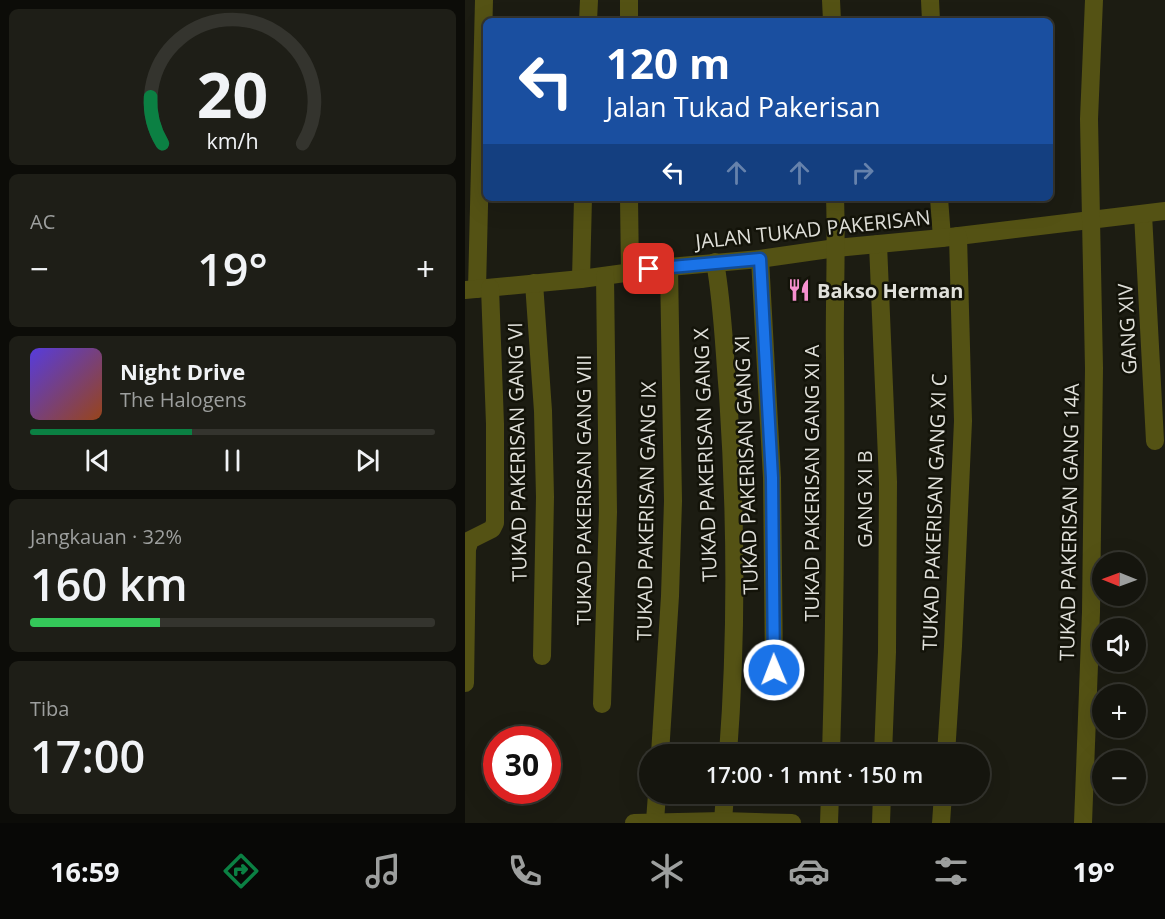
<!DOCTYPE html>
<html lang="id">
<head>
<meta charset="utf-8">
<style>
  :root { --surface:#15150e; --page:#1e1e17; --text:#f1f3f6; --muted:#9d9f9e; --line:#34342e; --accent:#0b8043 }
  body { margin:0; font-family:"Open Sans",sans-serif; background:var(--page); color:var(--text); height:100vh; display:flex; flex-direction:column; font-size:22px; white-space:nowrap }
  * { box-sizing:border-box; margin:0 }
  p { font-size:20px; color:var(--muted) }
  .icon { flex:none; width:33px; height:33px; fill:none; stroke:currentColor; stroke-width:2; stroke-linecap:round; stroke-linejoin:round }
  .map { position:relative; flex:1; overflow:hidden }
  .side { display:flex; flex-direction:column; gap:9px; padding:9px; background:#0c0c08; width:465px }
  .side>* { flex:none }
  .banner { position:absolute; left:18px; top:18px; width:570px; height:183px; border-radius:9px; box-shadow:0 6px 24px #0002,0 0 0 2px var(--line); background:#1a4fa0; color:#fff; overflow:hidden }
  .needle { width:39px; rotate:271deg }
  .controls { position:absolute; left:627px; top:552px; display:grid; gap:12px }
  .controls a { display:grid; place-items:center; width:54px; height:54px; border-radius:50%; background:var(--surface); box-shadow:0 6px 24px #0002,0 0 0 2px var(--line); font-size:30px }
  .speed { position:absolute; left:18px; top:726px; display:flex; gap:12px; font-size:30px; font-weight:700; text-align:center }
  .speed>* { display:grid; place-content:center; width:78px; height:78px; border-radius:50%; background:var(--surface); box-shadow:0 6px 24px #0002,0 0 0 2px var(--line); line-height:1 }
  .speed .limit { border:9px solid #d22; background:#fff; color:#111 }
  .pin { position:absolute; display:grid; place-items:center; width:51px; height:51px; color:#fff; margin:-26px; border-radius:12px; box-shadow:0 3px 9px #0006 }
  .me { position:absolute; width:66px; margin:-33px; rotate:359deg; stroke-linejoin:round; filter:drop-shadow(0 0 4px #0008) }
  .turn { display:flex; align-items:center; gap:21px; height:126px; padding:0 24px; font-size:27px }
  .turn .icon { width:78px; height:78px; stroke-width:2.5 }
  .turn b { display:block; font-size:42px; line-height:51px }
  .lanes { display:flex; align-items:center; height:57px; padding:0 24px; background:#0003; justify-content:center; gap:30px; direction:ltr }
  .lanes .off { opacity:.35 }
  .big { font-size:45px; font-weight:600; line-height:1.1 }
  .side .card { flex:1; display:flex; flex-direction:column; justify-content:center; gap:9px; min-width:0; padding:0 21px; border-radius:9px; background:var(--page) }
  .side .dial { align-items:center; gap:0 }
  .dial svg { height:156px; overflow:visible; fill:none; stroke:var(--line); stroke-width:7; stroke-linecap:round; text-anchor:middle }
  .dial text { fill:var(--text); stroke:none }
  .song { display:flex; align-items:center; gap:18px }
  .cover { width:72px; height:72px; border-radius:9px; background:linear-gradient(135deg,hsl(250 70% 55%),hsl(20 70% 35%)) }
  .played { height:6px; border-radius:3px; background:linear-gradient(90deg,var(--accent) 40%,var(--line) 40%) }
  .keys { display:flex; justify-content:space-around; direction:ltr }
  .heat { display:flex; justify-content:space-between; align-items:center; font-size:33px; direction:ltr }
  .charge { height:9px; border-radius:4px; background:linear-gradient(90deg,#34c759 32%,var(--line) 0) }
  .trip { position:absolute; left:174px; top:744px; width:351px; height:60px; border-radius:30px; background:var(--surface); box-shadow:0 6px 24px #0002,0 0 0 2px var(--line); font-weight:600; line-height:60px; text-align:center }
  .tabs { display:flex; height:96px; justify-content:space-around; align-items:center; background:#080806; color:var(--muted) }
  .tabs .icon { width:42px; height:42px }
  .tabs .active { color:var(--accent) }
  .tabs b { font-size:27px; color:var(--text) }
  main { display:flex; flex:1; min-height:0 }
  .map>svg:first-child { display:block }
</style>
</head>
<body>
<main>
<section class="side">
<div class="card dial"><svg viewBox="0 0 100 80">
<path d="M14 69A42 42 0 1 1 86 69"/>
<path d="M14 69A42 42 0 0 1 8 45" stroke="#0b8043"/>
<text x="50" y="56" font-size="32" font-weight="700">20</text>
<text x="50" y="72" font-size="11">km/h</text>
</svg></div>
<div class="card"><p>AC</p>
<div class="heat"><a>−</a><b class="big">19°</b><a>+</a></div>
</div>
<div class="card">
<div class="song"><i class="cover"></i><div><b>Night Drive</b><p>The Halogens</p></div></div>
<div class="played"></div>
<div class="keys"><svg class="icon" aria-label="previous" viewBox="0 0 24 24"><path d="M18 5L8 12l10 7zM5 5v14"/></svg><svg class="icon" aria-label="pause" viewBox="0 0 24 24"><path d="M8 5v14M16 5v14"/></svg><svg class="icon" aria-label="next" viewBox="0 0 24 24"><path d="M6 5l10 7-10 7zM19 5v14"/></svg></div>
</div>
<div class="card"><p>Jangkauan · 32%</p><b class="big">160 km</b><div class="charge"></div></div>
<div class="card"><p>Tiba</p><b class="big">17:00</b></div>
</section>
<div class="map">
<svg width="700" height="823" viewBox="0 0 700 823">
  <rect width="100%" height="100%" fill="#1c1c12"/>
  <g fill="none" stroke-linecap="round" stroke-linejoin="round">
    <g stroke="#545214" stroke-width="18">
      <polyline points="164,0 164,21"/>
      <polyline points="366,0 367,21"/>
      <polyline points="465,0 466,21"/>
      <polyline points="123,21 124,0"/>
      <polyline points="164,198 165,271"/>
      <polyline points="474,198 477,238"/>
      <polyline points="678,214 690,441"/>
      <polyline points="413,244 423,482 422,652 418,754"/>
      <polyline points="295,259 307,478 309,670"/>
      <path d="M250,262C258,306 259,350 263,394C271,514 272,635 263,754"/>
      <polyline points="116,279 118,198"/>
      <polyline points="69,283 78,411 80,497 77,656"/>
      <polyline points="12,289 19,0"/>
      <polyline points="0,290 116,279 204,267 295,259 371,248 477,238 700,211"/>
      <polyline points="0,683 2,549 5,540 27,529 30,523 30,424 25,288"/>
      <polyline points="137,704 143,512 140,276"/>
      <polyline points="195,754 205,596 208,501 204,267"/>
      <path d="M366,754C370,622 371,490 370,358C369,304 372,251 370,198"/>
      <polyline points="481,754 488,646 498,421 493,236"/>
      <polyline points="190,821 192,794"/>
      <polyline points="258,821 260,794"/>
      <polyline points="169,823 258,821 327,823"/>
      <polyline points="364,823 365,794"/>
      <polyline points="416,823 417,794"/>
      <polyline points="476,823 478,794"/>
      <polyline points="618,823 626,612 629,368 624,119 629,0"/>
    </g>
  </g>
  <g fill="none" stroke-linecap="round" stroke-linejoin="round">
    <g stroke="#114b97" stroke-width="15">
      <polyline id="route" points="184,269 295,259 307,478 309,670"/>
    </g>
    <use href="#route" stroke="#1a73e8" stroke-width="10"/>
  </g>
  <defs>
    <g id="restaurant-bare" transform="scale(1.8)"><path d="M-5-6h1v4h1v-4h1v4h1v-4h1v5L-1.5 .5V6h-2V.5L-5-1ZM5-6V6H3V1.5H1.5Q1.5-4 5-6Z" fill="#f690cf" stroke="#131309" stroke-width="2.5" paint-order="stroke"/></g>
  </defs>
  <g fill-rule="evenodd">
    <use href="#restaurant-bare" x="334" y="290"/>
  </g>
  <g text-anchor="middle" dominant-baseline="central" stroke-width="5" stroke-linejoin="round" paint-order="stroke">
    <g font-size="20" fill="#e0e0da" stroke="#131309">
      <text transform="translate(348 229) rotate(-6)">JALAN TUKAD PAKERISAN</text>
      <text transform="translate(662 329) rotate(-93)">GANG XIV</text>
      <text transform="translate(52 452) rotate(-91)">TUKAD PAKERISAN GANG VI</text>
      <text transform="translate(240 455) rotate(-92)">TUKAD PAKERISAN GANG X</text>
      <text transform="translate(281 465) rotate(-92)">TUKAD PAKERISAN GANG XI</text>
      <text transform="translate(346 483) rotate(-90)">TUKAD PAKERISAN GANG XI A</text>
      <text transform="translate(118 490) rotate(-90)">TUKAD PAKERISAN GANG VIII</text>
      <text transform="translate(399 499) rotate(-90)">GANG XI B</text>
      <text transform="translate(181 511) rotate(-89)">TUKAD PAKERISAN GANG IX</text>
      <text transform="translate(469 512) rotate(-88)">TUKAD PAKERISAN GANG XI C</text>
      <text transform="translate(604 522) rotate(-89)">TUKAD PAKERISAN GANG 14A</text>
    </g>
    <g font-size="20" font-weight="bold" fill="#e0e0da" stroke="#131309" text-anchor="start">
      <text x="352" y="290">Bakso Herman</text>
    </g>
  </g>
</svg>
<div class="controls">
<a><svg class="needle" viewBox="-14 -14 28 28"><path d="M0-13l5 13h-10z" fill="#e53935"/><path d="M0 13l5-13h-10z" fill="#9d9f9e"/></svg></a>
<a><svg class="icon" aria-label="sound" viewBox="0 0 24 24"><path d="M4 9h4l5-4v14l-5-4H4zM17 9q2 3 0 6"/></svg></a>
<a>+</a>
<a>−</a>
</div>
<div class="speed"><div class="limit">30</div></div>
<div class="pin" style="left:184px;top:269px;background:#d93025"><svg class="icon" aria-label="arrive" viewBox="0 0 24 24"><path d="M6 21V4h12l-3 4 3 4H6"/></svg></div>
<svg class="me" style="left:309px;top:670px" viewBox="-20 -20 40 40"><circle r="17" fill="#1a73e8" stroke="#fff" stroke-width="3"/><path d="M0-11L8 9 0 5-8 9z" fill="#fff"/></svg>
<div class="trip">17:00 · 1 mnt · 150 m</div>
<div class="banner">
<div class="turn"><svg class="icon" aria-label="left" viewBox="0 0 24 24"><path d="M17 20v-9H6M10 6l-5 5 5 5"/></svg><div><b>120 m</b>Jalan Tukad Pakerisan</div></div>
<div class="lanes"><svg class="icon" aria-label="left" viewBox="0 0 24 24"><path d="M17 20v-9H6M10 6l-5 5 5 5"/></svg><svg class="icon off" aria-label="ahead" viewBox="0 0 24 24"><path d="M12 20V5M6 11l6-6 6 6"/></svg><svg class="icon off" aria-label="ahead" viewBox="0 0 24 24"><path d="M12 20V5M6 11l6-6 6 6"/></svg><svg class="icon off" aria-label="right" viewBox="0 0 24 24"><path d="M7 20v-9h11M14 6l5 5-5 5"/></svg></div>
</div>
</div>
</main>
<nav class="tabs">
<b>16:59</b>
<svg class="icon active" aria-label="directions" viewBox="0 0 24 24"><path d="M12 3l9 9-9 9-9-9zM9 14v-3h6M13 9l2 2-2 2"/></svg>
<svg class="icon" aria-label="music" viewBox="0 0 24 24"><path d="M9 18V5l10-2v13"/><circle cx="6" cy="18" r="3"/><circle cx="16" cy="16" r="3"/></svg>
<svg class="icon" aria-label="phone" viewBox="0 0 24 24"><path d="M5 4h4l2 5-3 2q2 4 5 5l2-3 5 2v4C11 20 4 13 5 4z"/></svg>
<svg class="icon" aria-label="climate" viewBox="0 0 24 24"><path d="M12 3v18M4 7l16 10M4 17L20 7"/></svg>
<svg class="icon" aria-label="car" viewBox="0 0 24 24"><path d="M5 17H2v-5l4-1 3-4h7l3 4 3 1v5h-3M9 17h6M6 11h13"/><circle cx="7" cy="17" r="2"/><circle cx="17" cy="17" r="2"/></svg>
<svg class="icon" aria-label="filters" viewBox="0 0 24 24"><path d="M4 7h16M4 17h16"/><circle cx="9" cy="7" r="2"/><circle cx="15" cy="17" r="2"/></svg>
<b>19°</b>
</nav>
</body>
</html>
